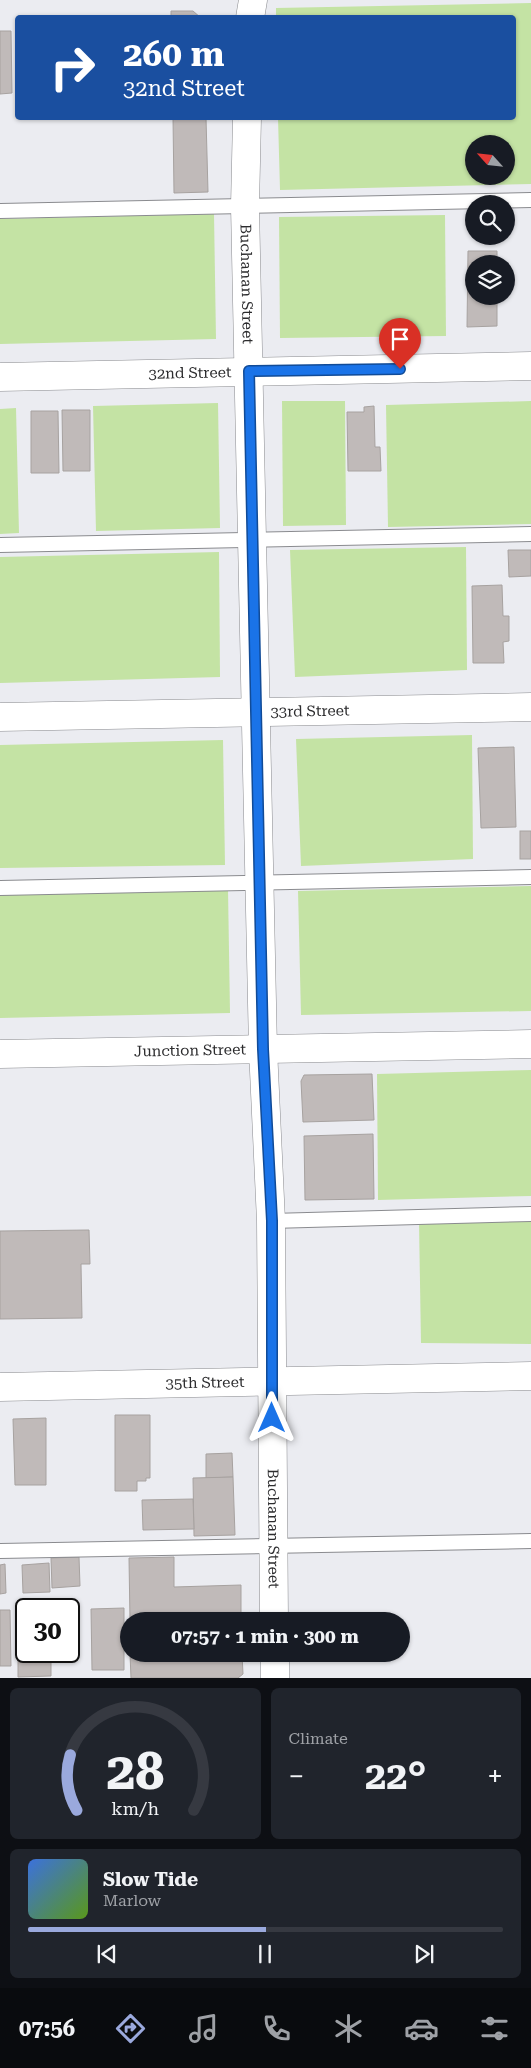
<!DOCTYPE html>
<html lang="en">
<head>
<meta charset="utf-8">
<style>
  :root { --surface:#171b24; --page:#20242c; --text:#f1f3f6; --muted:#9ea1a6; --line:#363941; --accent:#9aa9dd }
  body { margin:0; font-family:"Roboto Serif",serif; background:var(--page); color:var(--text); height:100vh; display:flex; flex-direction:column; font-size:19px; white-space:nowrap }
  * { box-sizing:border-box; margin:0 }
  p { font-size:16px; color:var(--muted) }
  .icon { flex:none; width:28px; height:28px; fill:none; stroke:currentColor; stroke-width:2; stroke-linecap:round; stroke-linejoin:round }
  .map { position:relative; height:1678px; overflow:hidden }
  .side { display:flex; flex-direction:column; gap:10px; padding:10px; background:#0d0f14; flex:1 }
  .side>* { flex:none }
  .top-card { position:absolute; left:15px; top:15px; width:501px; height:105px; border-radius:5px; box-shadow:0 1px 4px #0004; background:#1a4fa0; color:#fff; overflow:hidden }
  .needle { width:32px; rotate:297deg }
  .buttons { position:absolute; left:465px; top:135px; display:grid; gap:10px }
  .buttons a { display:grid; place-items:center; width:50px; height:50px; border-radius:50%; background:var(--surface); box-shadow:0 1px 4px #0004; font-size:25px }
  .speed { position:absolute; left:15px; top:1598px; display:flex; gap:10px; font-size:25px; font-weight:700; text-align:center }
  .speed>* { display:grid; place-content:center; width:65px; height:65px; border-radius:50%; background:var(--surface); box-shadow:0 1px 4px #0004; line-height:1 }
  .speed .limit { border:2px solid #111; border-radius:8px; background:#fff; color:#111 }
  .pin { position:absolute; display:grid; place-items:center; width:42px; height:42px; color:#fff; margin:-51px -21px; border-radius:50% 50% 50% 0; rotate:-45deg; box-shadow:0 0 5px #0007 }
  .pin .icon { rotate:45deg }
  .me { position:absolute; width:55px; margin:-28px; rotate:0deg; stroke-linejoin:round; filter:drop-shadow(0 0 4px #0008) }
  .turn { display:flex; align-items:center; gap:18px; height:105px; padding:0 25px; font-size:22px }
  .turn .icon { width:65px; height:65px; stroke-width:2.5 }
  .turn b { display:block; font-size:35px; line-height:42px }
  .big { font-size:38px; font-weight:700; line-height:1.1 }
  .side .tile { flex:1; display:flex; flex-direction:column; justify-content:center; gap:8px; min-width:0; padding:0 18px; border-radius:8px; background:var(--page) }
  .side .dial { align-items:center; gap:0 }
  .dial svg { height:130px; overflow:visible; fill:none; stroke:var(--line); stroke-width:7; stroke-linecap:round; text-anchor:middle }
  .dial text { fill:var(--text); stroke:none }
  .song { display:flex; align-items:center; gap:15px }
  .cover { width:60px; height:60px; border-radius:8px; background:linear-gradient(135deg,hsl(220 70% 55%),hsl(90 70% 35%)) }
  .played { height:5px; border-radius:2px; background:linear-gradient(90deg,var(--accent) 50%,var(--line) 50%) }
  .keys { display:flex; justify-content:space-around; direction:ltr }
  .heat { display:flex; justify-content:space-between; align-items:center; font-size:28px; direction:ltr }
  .side .tiles { flex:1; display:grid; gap:10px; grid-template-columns:1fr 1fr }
  .tile:last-child { grid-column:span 2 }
  .trip { position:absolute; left:120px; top:1612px; width:290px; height:50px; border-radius:25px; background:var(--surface); box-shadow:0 1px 4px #0004; font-weight:700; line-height:50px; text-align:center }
  .tab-bar { display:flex; height:80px; justify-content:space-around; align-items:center; background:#090b0e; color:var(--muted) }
  .tab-bar .icon { width:35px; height:35px }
  .tab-bar .on { color:var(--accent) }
  .tab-bar b { font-size:22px; color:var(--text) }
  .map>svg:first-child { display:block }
</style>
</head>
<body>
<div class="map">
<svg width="531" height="1678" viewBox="0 0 531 1678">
  <rect width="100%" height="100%" fill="#ebecf1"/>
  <g fill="#c4e3a4" fill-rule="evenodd">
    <path d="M531,3V184L280,190L278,118H514V18H276V8ZM474,144H506V176H474Z"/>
    <polygon points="214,214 216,339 0,344 0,219"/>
    <polygon points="445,215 446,336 280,338 279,217"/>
    <polygon points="282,401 345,401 346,525 283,526"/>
    <polygon points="531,401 531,524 388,527 386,405"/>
    <polygon points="218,403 220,528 96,531 93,406"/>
    <polygon points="16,408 19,533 0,534 0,409"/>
    <polygon points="466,547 467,670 295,677 290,550"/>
    <polygon points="219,552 220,677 0,683 0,557"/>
    <polygon points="472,735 473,859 301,866 296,739"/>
    <polygon points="223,740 225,865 0,868 0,745"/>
    <polygon points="531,886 531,1011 301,1015 298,891"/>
    <polygon points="228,889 230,1013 0,1018 0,893"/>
    <polygon points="531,1070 531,1196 378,1200 377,1074"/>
    <polygon points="531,1220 531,1344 421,1343 419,1222"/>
  </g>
  <g fill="#c0bab9" stroke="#a7a2a0">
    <polygon points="171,11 193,11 201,18 171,18"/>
    <polygon points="0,31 11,31 12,93 0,94"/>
    <polygon points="173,118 206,118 208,192 174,193"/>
    <polygon points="468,251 497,251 497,264 474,264 474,296 497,296 497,326 467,327"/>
    <polygon points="374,406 375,447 380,447 381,471 348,471 347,412 364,412 364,407"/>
    <polygon points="62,410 90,410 90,471 63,471"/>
    <polygon points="31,411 58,411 59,473 31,473"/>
    <polygon points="508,550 531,550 531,576 509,577"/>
    <polygon points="502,585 503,616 509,616 509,641 503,642 504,663 473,663 472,586"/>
    <polygon points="514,747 516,827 481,828 478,748"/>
    <rect x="520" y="831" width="11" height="28"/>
    <polygon points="372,1074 374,1120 303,1122 301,1081 304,1075"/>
    <polygon points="373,1134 374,1199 305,1200 304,1136"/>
    <polygon points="89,1230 90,1264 81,1264 82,1318 0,1319 0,1231"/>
    <polygon points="115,1415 150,1415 150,1478 146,1478 146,1481 137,1481 137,1491 115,1491"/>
    <polygon points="46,1418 46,1485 15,1485 13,1419"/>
    <polygon points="232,1453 233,1477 206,1478 206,1454"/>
    <polygon points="233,1477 235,1535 194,1536 193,1478"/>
    <polygon points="193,1499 194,1529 143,1530 142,1500"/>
    <polygon points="79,1557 80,1586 52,1588 51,1558"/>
    <polygon points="174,1557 174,1587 241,1585 241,1621 130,1621 129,1558"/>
    <polygon points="49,1563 50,1592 23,1593 22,1565"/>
    <polygon points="5,1564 6,1593 0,1594 0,1565"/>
    <polygon points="124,1608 124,1670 92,1670 91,1609"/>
    <polygon points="0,1610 10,1610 11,1666 0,1666"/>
    <polygon points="18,1621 26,1621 26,1651 51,1651 51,1676 18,1677"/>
    <polygon points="130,1654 242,1654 243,1674 238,1678 131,1678"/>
  </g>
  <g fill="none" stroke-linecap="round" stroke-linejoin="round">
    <g stroke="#8a8b8f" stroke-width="16">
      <g id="service">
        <polyline points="0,211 531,200"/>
        <polyline points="0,545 531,534"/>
        <polyline points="0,888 531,877"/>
        <polyline points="271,1221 531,1214"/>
        <polyline points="0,1551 531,1541"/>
      </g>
    </g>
    <g stroke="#8a8b8f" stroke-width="29">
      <g id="minor">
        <polyline points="250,18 253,0"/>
        <path id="s1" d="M247,118L245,206L252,539L263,1049L271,1221L274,1621"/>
        <path id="s2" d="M0,377L531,366"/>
        <path id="s3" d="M0,717L531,707"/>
        <path id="s4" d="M0,1054L531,1044"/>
        <path id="s5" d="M0,1387L531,1376"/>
        <polyline points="275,1654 275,1678"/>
      </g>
    </g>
    <use href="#service" stroke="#fff" stroke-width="14"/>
    <use href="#minor" stroke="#fff" stroke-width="28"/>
  </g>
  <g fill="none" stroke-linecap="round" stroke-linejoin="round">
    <g stroke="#114b97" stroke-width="12">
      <polyline id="route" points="272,1418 272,1221 263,1049 249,371 400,369"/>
    </g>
    <use href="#route" stroke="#1a73e8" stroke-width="9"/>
  </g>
  <g text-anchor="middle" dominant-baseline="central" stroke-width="4.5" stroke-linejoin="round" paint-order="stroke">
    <g font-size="15" fill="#2c2c2e" stroke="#f9fafe">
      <text stroke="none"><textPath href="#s1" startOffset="166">Buchanan Street</textPath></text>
      <text stroke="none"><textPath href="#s2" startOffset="190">32nd Street</textPath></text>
      <text stroke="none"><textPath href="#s3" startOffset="310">33rd Street</textPath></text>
      <text stroke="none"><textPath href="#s4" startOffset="190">Junction Street</textPath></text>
      <text stroke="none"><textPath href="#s5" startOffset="205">35th Street</textPath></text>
      <text stroke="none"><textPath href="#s1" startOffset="1411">Buchanan Street</textPath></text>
    </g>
  </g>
</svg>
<div class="buttons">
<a><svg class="needle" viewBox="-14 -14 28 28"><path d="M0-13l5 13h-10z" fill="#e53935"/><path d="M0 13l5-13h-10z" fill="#9ea1a6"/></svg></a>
<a><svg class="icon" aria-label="search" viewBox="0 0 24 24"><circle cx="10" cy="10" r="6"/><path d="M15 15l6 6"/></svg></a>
<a><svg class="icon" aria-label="layers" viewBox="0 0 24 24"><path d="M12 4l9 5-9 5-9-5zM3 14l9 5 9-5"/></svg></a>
</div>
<div class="speed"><div class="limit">30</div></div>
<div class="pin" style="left:400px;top:369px;background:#d93025"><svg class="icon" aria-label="arrive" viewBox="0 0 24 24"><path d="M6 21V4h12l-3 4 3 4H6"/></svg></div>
<svg class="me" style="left:272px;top:1418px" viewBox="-20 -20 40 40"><path d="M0-17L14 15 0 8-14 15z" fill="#1a73e8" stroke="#fff" stroke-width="4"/></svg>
<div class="trip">07:57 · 1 min · 300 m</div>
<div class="top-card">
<div class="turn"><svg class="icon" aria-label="right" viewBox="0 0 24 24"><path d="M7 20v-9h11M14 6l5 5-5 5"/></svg><div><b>260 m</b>32nd Street</div></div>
</div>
</div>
<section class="side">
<div class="tiles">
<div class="tile dial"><svg viewBox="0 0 100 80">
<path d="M14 69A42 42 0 1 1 86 69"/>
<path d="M14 69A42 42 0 0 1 10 35" stroke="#9aa9dd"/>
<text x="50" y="56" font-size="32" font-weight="700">28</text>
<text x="50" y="72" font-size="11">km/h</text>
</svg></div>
<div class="tile"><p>Climate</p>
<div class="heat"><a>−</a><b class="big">22°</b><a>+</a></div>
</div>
<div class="tile">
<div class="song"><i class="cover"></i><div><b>Slow Tide</b><p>Marlow</p></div></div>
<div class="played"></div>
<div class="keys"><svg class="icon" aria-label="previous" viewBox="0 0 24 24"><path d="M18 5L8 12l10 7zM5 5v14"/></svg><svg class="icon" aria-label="pause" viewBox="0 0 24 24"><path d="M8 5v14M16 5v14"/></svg><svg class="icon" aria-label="next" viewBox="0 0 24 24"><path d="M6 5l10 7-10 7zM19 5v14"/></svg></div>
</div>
</div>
</section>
<nav class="tab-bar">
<b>07:56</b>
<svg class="icon on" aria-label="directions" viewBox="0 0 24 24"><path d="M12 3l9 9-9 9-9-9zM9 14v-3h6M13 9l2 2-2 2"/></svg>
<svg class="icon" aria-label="music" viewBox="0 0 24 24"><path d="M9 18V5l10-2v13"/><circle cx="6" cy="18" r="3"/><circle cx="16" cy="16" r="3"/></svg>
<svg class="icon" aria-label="phone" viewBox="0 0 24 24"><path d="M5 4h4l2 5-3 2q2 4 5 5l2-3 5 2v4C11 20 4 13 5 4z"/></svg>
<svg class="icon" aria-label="climate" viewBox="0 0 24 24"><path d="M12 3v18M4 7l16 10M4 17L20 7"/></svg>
<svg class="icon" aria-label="car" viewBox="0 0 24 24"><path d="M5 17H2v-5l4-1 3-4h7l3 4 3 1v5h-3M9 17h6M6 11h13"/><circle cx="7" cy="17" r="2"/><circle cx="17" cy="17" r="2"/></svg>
<svg class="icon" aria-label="filters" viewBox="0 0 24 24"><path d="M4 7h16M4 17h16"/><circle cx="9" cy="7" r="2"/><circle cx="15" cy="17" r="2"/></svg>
</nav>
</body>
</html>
